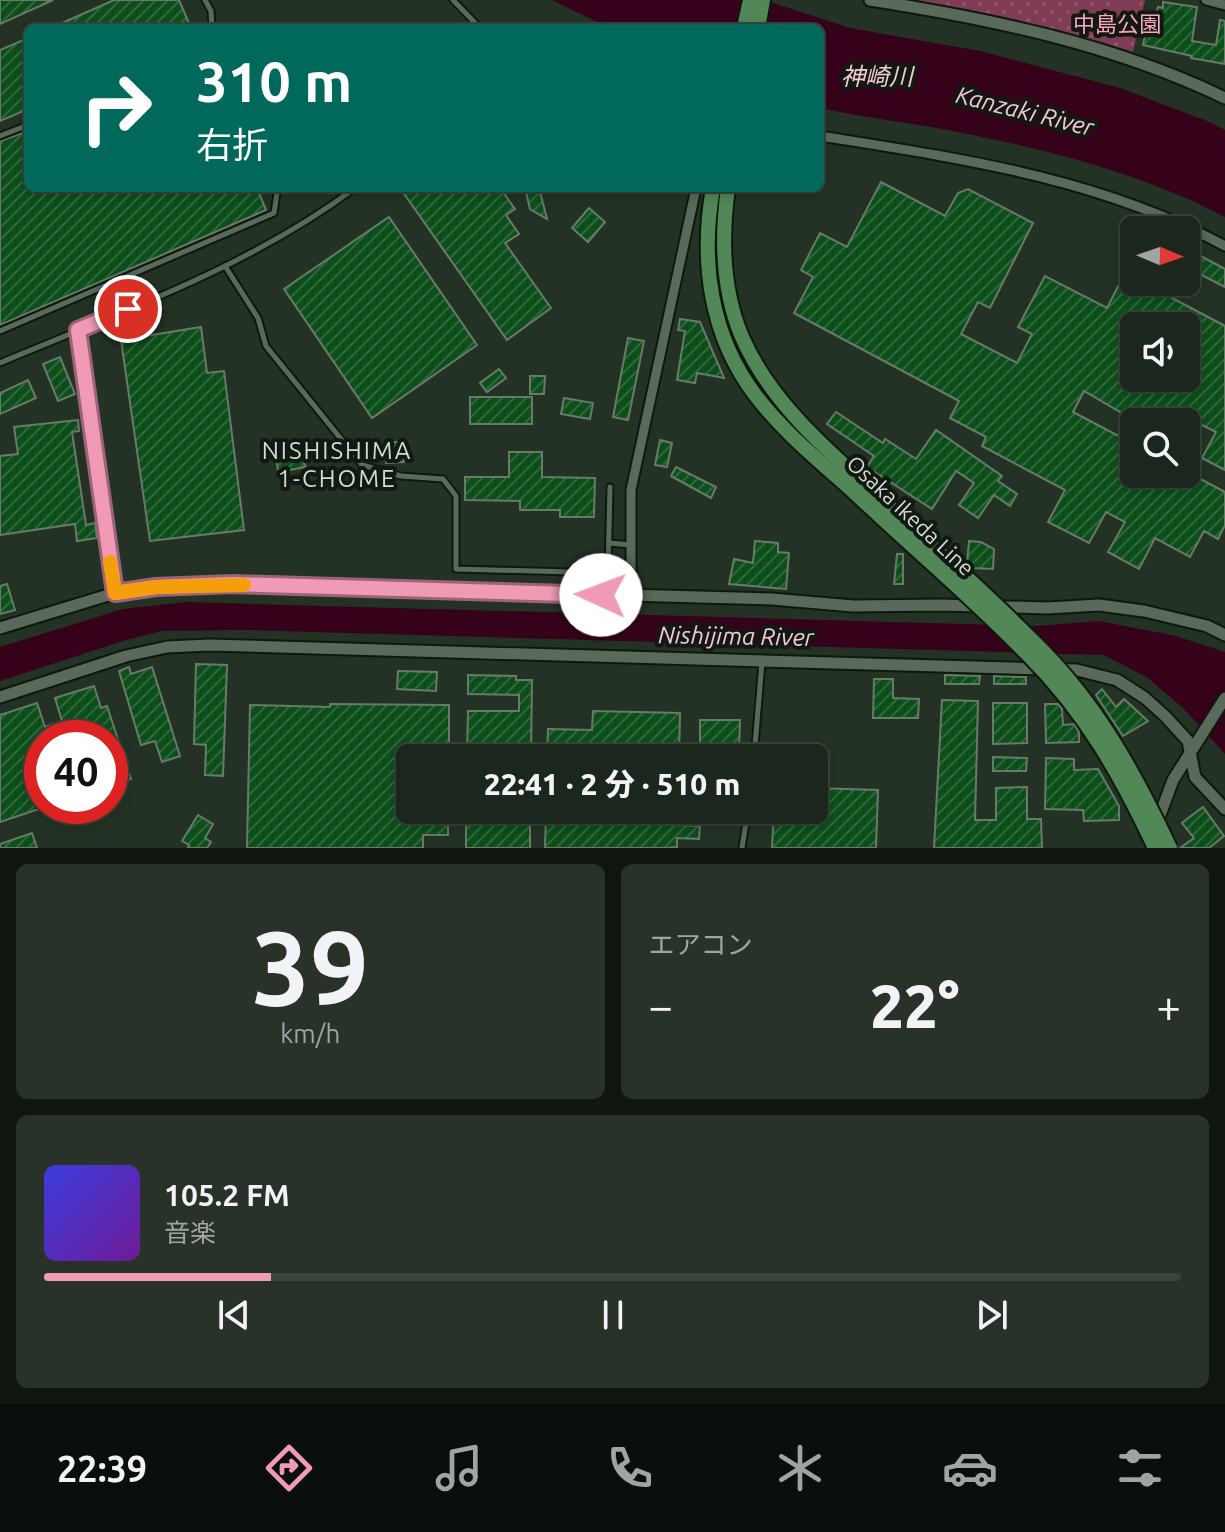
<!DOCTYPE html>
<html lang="ja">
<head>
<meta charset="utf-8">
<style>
  :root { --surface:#1b261c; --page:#283229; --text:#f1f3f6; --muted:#a0a5a3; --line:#39433b; --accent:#f09ab6 }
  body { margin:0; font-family:Ubuntu,"Noto Sans JP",sans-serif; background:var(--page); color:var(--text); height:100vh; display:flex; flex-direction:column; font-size:30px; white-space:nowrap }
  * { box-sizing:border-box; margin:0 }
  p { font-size:26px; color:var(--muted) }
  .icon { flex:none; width:44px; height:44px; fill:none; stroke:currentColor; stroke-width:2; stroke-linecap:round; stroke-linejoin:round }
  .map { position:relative; height:848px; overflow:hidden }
  .panel { display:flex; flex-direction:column; gap:16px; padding:16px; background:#0f150f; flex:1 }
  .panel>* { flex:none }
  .banner { position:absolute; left:24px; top:24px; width:800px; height:168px; border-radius:12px; box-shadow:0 4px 12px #0003,0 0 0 2px var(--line); background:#00695c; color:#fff; overflow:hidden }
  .needle { width:52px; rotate:92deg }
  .tools { position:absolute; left:1120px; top:216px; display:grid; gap:16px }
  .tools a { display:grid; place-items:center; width:80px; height:80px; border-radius:12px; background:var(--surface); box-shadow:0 4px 12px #0003,0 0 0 2px var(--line); font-size:40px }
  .speed { position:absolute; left:24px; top:720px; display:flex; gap:16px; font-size:40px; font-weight:700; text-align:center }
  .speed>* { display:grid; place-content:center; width:104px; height:104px; border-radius:50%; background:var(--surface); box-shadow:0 4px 12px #0003,0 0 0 2px var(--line); line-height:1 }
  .speed .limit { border:12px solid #d22; background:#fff; color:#111 }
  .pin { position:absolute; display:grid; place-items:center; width:68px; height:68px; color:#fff; margin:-34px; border:4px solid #fff; border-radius:50%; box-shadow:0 2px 8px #0007 }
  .me { position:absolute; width:88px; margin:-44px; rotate:272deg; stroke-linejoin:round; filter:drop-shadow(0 0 6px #0008) }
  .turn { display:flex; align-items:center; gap:28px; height:168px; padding:0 40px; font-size:36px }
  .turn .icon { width:104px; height:104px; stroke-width:2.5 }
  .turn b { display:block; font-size:56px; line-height:68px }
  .big { font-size:60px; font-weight:800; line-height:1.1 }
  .panel .tile { flex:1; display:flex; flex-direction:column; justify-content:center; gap:12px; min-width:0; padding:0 28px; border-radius:12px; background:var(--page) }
  .panel .dial { align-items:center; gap:0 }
  .dial b { font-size:104px; line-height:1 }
  .song { display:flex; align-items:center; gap:24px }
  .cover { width:96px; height:96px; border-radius:12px; background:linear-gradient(135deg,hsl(240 70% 55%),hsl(280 70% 35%)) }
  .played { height:8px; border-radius:4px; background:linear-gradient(90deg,var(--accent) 20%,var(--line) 20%) }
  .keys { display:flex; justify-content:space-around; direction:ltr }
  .heat { display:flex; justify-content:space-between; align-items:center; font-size:44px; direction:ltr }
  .panel .tiles { flex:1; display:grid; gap:16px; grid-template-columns:1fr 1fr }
  .tile:last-child { grid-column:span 2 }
  .trip { position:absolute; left:396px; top:744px; width:432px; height:80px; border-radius:12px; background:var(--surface); box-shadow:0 4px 12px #0003,0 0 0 2px var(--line); font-weight:800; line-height:80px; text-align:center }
  .menu { display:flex; height:128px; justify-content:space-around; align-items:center; background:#0b0f0b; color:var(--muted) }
  .menu .icon { width:56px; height:56px }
  .menu .on { color:var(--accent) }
  .menu b { font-size:36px; color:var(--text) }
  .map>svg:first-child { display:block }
</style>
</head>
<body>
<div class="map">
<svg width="1225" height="848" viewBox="0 0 1225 848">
  <defs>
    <pattern id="grass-dots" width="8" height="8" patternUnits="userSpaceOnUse" patternTransform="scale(2)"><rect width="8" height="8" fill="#803c55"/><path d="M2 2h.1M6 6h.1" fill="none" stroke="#91586d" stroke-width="1.8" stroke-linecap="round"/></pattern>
    <pattern id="building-hatch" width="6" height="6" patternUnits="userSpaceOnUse" patternTransform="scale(2)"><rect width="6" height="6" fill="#0d4f1b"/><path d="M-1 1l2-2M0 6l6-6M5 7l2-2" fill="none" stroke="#2f683b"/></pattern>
  </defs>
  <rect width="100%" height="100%" fill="#243225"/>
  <path fill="url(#grass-dots)" d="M912,0H1145L1133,52C1061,30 987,11 912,0Z"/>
  <polygon fill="#803c55" points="1114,0 1140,3 1131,36 1106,29 1111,10 1109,5"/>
  <g fill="#35021a">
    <path d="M552,0H764L850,28L980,51L1120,88L1207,121L1225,130V217C1143,174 1049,150 958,132C912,123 866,118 820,108V28H609Z"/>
    <polygon points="186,602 1037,626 1099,621 1176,636 1225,652 1225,754 1183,708 1148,678 1104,655 246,630 162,631 126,640 0,681 0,647 123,609"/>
  </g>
  <g fill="url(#building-hatch)" stroke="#69796a" stroke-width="2" fill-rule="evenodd">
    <polygon points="0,0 53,0 0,24"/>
    <polygon points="114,0 179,0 191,28 51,28"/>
    <polygon points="1163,2 1197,7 1192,41 1216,45 1220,20 1225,21 1225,64 1191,58 1192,56 1143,45 1150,12 1156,13 1158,7 1163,8"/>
    <polygon points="28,38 28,109 0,121 0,50"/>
    <polygon points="22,133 28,147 28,188 257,188 266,210 0,325 0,141"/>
    <path d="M881,182L945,216L958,193L968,189L1033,223L990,308L978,302L961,334L1017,363L1032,334L1018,327L1045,276L1107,308L1125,273L1134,278V282H1142L1225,326V470L1202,458L1216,432L1192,420L1191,422H1150L1129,411L1127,416L1084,391L1073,412L1134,444V474H1191L1225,492V525L1218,539L1204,531L1190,557L1155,538L1139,569L1108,552L1125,522L1106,512L1089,543L1048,522L1065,490L982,446L986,437L950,418L959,401L794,313L813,277L801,270L820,233L847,247ZM1134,326H1186V378H1134Z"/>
    <polygon points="400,188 500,188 515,209 506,215 519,234 505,243 551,308 507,340"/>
    <polygon points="529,188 539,188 547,219 530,209 526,192"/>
    <polygon points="589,208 605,222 588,242 572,228"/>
    <polygon points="389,217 477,345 372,418 284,289"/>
    <polygon points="1186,248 1225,269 1225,287 1202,275 1196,286 1186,281"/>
    <polygon points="680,319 700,322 724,378 697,373 695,383 677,380 685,331 678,330"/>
    <polygon points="201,327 207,373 224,371 244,530 150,541 121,340"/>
    <polygon points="628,338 644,341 628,420 613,417"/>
    <polygon points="60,357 75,394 58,401 43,364"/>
    <polygon points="499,369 506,378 487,392 480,383"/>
    <polygon points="530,376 545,376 544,394 530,394"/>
    <polygon points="28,380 36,398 0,414 0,393"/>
    <rect x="470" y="397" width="62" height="27"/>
    <polygon points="564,398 593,403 590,419 561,414"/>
    <polygon points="836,412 883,443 885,439 916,459 936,430 1002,476 998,481 1017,494 1010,506 994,495 978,518 959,505 974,483 956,471 932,509 867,467 874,456 827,424"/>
    <polygon points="78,420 79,431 72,432 86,525 95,523 97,538 77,541 75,524 0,535 0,456 18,454 14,427"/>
    <polygon points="660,440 672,443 667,467 655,465"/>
    <polygon points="385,442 403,442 404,462 386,463"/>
    <polygon points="298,452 306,467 278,472 276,456"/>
    <polygon points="509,452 542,452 542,477 595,478 594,517 560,517 560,510 520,510 520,501 465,500 465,477 509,477"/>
    <polygon points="676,467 716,487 711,498 671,476"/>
    <polygon points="755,541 778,543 778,552 789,553 786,589 729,584 734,559 753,563"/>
    <polygon points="969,541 981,542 994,549 993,569 971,568 967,564"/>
    <polygon points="897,554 903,554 903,584 894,584"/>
    <polygon points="7,584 15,610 0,614 0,586"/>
    <polygon points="196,664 227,665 223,776 205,775 206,745 194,744"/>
    <polygon points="129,667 131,674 152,667 180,756 162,762 155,741 141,745 119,671"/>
    <polygon points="398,671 437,672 436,691 397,689"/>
    <polygon points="468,675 516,676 516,680 532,680 531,758 467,758 468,711 519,711 519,695 468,694"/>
    <polygon points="945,675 980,676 979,684 945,684"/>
    <polygon points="994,676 1026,677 1026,684 994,684"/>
    <polygon points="874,679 893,679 893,698 919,699 918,718 873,718"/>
    <polygon points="94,686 101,708 107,706 131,779 110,786 110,738 42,738 42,808 0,822 0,715 37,703 45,727 62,721 55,698"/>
    <polygon points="1102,689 1116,707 1124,699 1148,721 1123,736 1096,695"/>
    <polygon points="942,700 978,701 975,820 996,820 996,788 1027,787 1027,819 1041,819 1042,848 934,848"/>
    <polygon points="993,703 1027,703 1027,743 993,744"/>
    <polygon points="330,704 449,705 449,758 410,758 410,810 448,810 448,835 423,835 423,848 247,848 250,705 330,707"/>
    <polygon points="1045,704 1058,704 1062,709 1063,725 1074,724 1079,732 1079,742 1046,743"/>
    <polygon points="593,711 680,713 679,758 547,758 548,729 592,730"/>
    <polygon points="700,720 740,720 739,750 700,750"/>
    <polygon points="993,757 1027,758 1026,771 993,771"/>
    <polygon points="1046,758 1074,759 1074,770 1098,769 1119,806 1119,820 1084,821 1083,810 1045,809"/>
    <polygon points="814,788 878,790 876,848 772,848 774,810 814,810"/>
    <polygon points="1203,807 1224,836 1209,848 1180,848 1194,838 1182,823"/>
    <rect x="466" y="810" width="64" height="38"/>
    <polygon points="546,810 678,810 677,825 700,826 699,839 677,838 677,847 666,848 545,848"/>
    <polygon points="198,815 213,824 205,838 211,842 207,848 188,848 189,845 182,841"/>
    <polygon points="32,833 37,848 0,848 0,844"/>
  </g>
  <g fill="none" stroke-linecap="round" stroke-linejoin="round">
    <g stroke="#0d190e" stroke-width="9">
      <g id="service">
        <polyline points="205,0 211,11 212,28"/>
        <polyline points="453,0 480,28"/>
        <polyline points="0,136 28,125"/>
        <polyline points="225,266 258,318 266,346 362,465 401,476 443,479 456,496 456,569 608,573 610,487"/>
        <polyline points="0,331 274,213 277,193 275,188"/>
        <path d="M0,363C121,312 249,267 355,188"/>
        <polyline points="609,543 631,545"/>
        <polyline points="754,758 762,662"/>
        <polyline points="742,848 748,810"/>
      </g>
    </g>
    <g stroke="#0d190e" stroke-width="13">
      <g id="minor">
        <polyline points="1206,0 1225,5"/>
        <path d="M820,136C958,158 1101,178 1225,246"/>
        <polyline points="78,330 115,593"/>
        <polyline points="631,596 631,490 696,188"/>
      </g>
    </g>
    <g stroke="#0d190e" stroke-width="15">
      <g id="tertiary">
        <path d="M870,0C992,19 1113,44 1225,98"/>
        <polyline points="0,628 115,593 156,587 233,584 772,599 853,606 942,605 1047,608 1099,605 1144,611 1207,626 1225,635"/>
        <polyline points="0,697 126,656 167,647 209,645 1077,670 1117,680 1145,698 1165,716 1188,741 1195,777 1225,809"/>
        <polyline points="1157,823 1173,780 1225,698"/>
      </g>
    </g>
    <g stroke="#0d190e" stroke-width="18">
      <g id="primary">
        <polyline points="744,28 750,0"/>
        <polyline points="758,28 763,0"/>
      </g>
    </g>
    <use href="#service" stroke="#5a695a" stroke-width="5"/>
    <use href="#minor" stroke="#5a695a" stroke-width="9"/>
    <use href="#tertiary" stroke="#5a695a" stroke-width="11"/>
    <use href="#primary" stroke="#528758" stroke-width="14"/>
    <g stroke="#0d190e" stroke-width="18" stroke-linecap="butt">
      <g id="primary-bridge">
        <path d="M713,188C700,261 710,336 756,396C784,433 822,463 856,494C913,548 974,599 1029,656C1086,713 1121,776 1155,848"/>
        <path d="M728,188C721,238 722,290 742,337C770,402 828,451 879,497C932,546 987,594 1038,646C1098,706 1134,772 1170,848"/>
      </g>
    </g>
    <use href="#primary-bridge" stroke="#528758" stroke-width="14"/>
  </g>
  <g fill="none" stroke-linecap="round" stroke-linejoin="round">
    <g stroke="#9c6476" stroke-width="20">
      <polyline id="route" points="128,309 78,330 115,593 156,587 233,584 601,595"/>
    </g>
    <use href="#route" stroke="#f09ab6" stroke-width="14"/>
    <polyline stroke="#f59e0b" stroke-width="14" points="110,562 115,593 156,587 244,585"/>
  </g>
  <g text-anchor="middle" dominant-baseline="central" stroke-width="8" stroke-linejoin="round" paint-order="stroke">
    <g font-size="22" fill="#fba5c1" stroke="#121812">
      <text x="1117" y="23">中島公園</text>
    </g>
    <g font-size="22" fill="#d4ddd4" stroke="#121812">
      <text transform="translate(911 515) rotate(43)">Osaka Ikeda Line</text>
    </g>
    <g font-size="24" font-style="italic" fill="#f4c8d5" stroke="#121812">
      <text x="877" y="76">神崎川</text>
      <text transform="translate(1025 111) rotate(14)">Kanzaki River</text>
      <text transform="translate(736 636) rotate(1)">Nishijima River</text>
    </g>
    <g font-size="24" letter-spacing="2" fill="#ccdecd" stroke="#121812">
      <text x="337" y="450">NISHISHIMA<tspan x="337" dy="28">1-CHOME</tspan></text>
    </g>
  </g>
</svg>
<div class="tools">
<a><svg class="needle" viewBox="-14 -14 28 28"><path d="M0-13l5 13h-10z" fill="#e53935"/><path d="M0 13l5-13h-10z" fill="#a0a5a3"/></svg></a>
<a><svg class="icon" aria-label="sound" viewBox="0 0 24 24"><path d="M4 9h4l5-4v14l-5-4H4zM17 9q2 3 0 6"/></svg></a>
<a><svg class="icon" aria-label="search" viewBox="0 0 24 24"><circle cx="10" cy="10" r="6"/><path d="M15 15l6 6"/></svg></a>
</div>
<div class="speed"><div class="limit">40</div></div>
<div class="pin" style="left:128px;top:309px;background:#d93025"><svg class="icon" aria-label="arrive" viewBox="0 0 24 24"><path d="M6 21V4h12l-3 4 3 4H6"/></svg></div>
<svg class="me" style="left:601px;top:595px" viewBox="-20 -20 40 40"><circle r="19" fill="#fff"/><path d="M0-13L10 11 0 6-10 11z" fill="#f09ab6"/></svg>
<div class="trip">22:41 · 2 分 · 510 m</div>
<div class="banner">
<div class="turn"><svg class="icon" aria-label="right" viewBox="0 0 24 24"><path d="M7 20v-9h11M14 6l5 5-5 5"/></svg><div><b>310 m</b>右折</div></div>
</div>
</div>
<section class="panel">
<div class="tiles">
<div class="tile dial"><b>39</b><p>km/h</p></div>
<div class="tile"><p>エアコン</p>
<div class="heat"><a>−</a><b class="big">22°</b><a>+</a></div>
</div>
<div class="tile">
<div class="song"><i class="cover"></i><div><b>105.2 FM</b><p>音楽</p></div></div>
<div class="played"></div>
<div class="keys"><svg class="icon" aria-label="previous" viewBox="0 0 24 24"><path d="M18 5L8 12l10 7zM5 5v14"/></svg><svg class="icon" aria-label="pause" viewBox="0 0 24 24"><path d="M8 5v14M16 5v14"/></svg><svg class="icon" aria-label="next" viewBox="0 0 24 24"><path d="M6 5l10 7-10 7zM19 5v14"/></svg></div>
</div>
</div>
</section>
<nav class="menu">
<b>22:39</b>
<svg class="icon on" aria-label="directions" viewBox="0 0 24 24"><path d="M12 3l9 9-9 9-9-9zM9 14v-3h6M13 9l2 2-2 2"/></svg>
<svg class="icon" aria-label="music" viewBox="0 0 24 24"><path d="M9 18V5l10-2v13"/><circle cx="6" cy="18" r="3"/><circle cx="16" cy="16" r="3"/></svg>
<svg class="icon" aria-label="phone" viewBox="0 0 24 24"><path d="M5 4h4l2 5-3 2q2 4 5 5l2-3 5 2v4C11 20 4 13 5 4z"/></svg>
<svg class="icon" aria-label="climate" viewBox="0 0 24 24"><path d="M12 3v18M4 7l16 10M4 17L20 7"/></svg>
<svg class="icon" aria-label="car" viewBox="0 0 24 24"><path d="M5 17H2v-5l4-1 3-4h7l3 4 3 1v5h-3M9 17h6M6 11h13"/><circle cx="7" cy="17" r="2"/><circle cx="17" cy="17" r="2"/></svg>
<svg class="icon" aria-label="filters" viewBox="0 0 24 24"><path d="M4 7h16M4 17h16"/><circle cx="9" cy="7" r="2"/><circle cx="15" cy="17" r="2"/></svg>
</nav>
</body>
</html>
